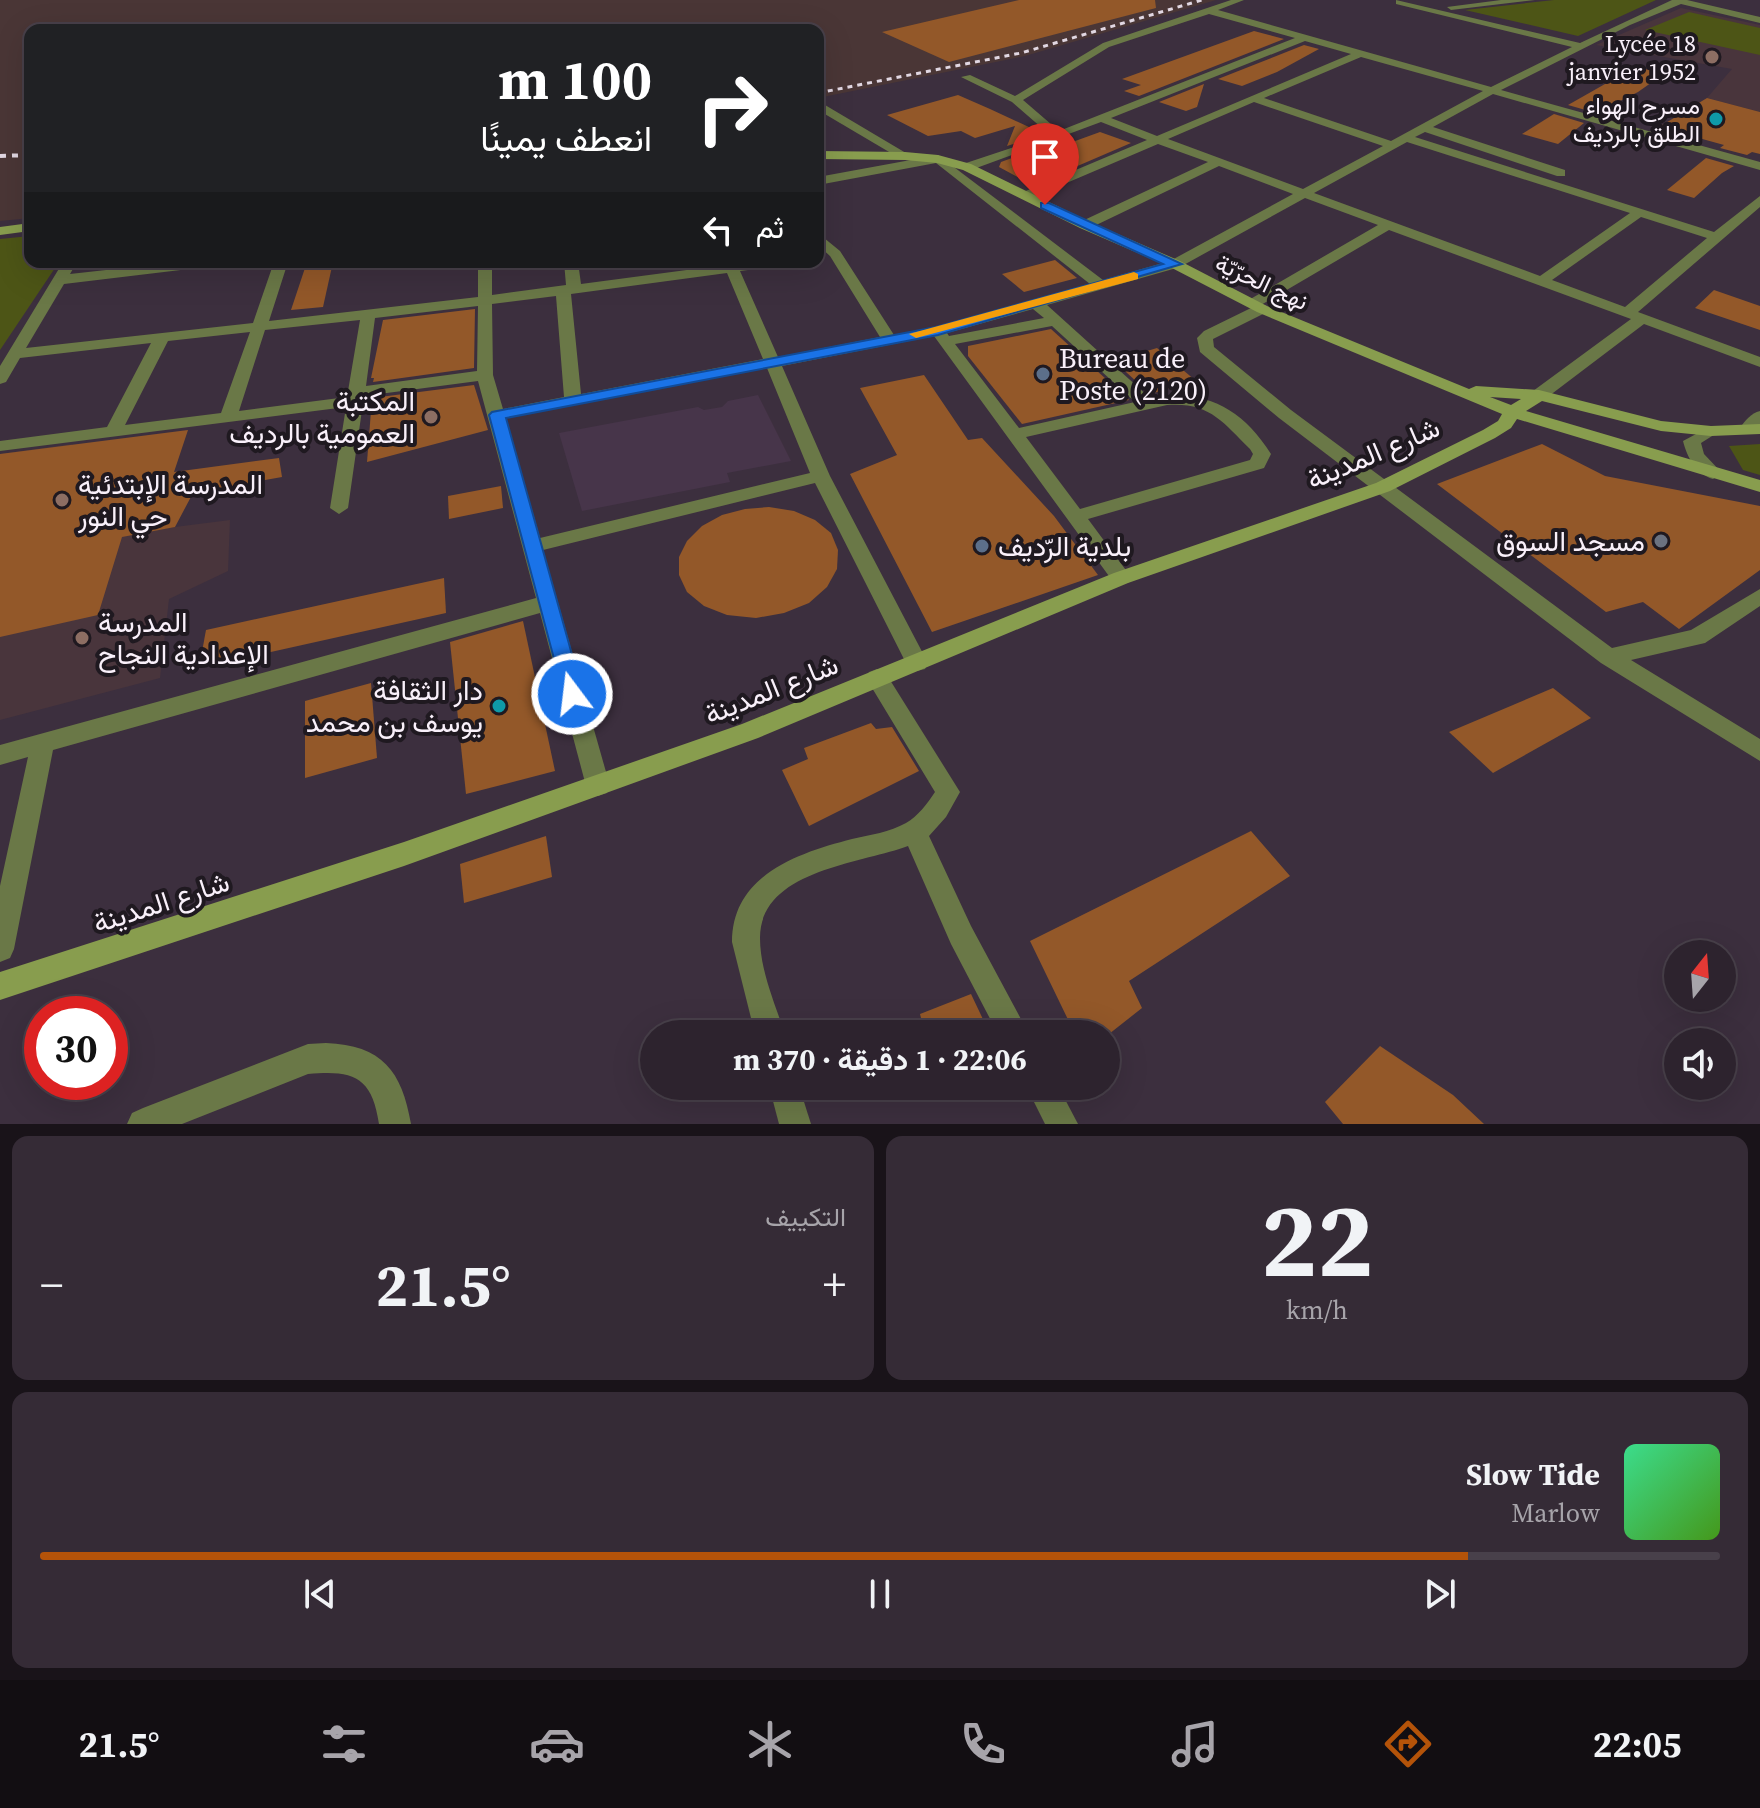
<!DOCTYPE html>
<html lang="ar">
<head>
<meta charset="utf-8">
<style>
  :root { --surface:#2d232e; --page:#352b36; --text:#f1f3f6; --muted:#a7a4aa; --line:#48404a; --accent:#b45309 }
  body { margin:0; font-family:"Source Serif 4",Vazirmatn,serif; background:var(--page); color:var(--text); direction:rtl; height:100vh; display:flex; flex-direction:column; font-size:30px; white-space:nowrap }
  * { box-sizing:border-box; margin:0 }
  p { font-size:26px; color:var(--muted) }
  .icon { flex:none; width:44px; height:44px; fill:none; stroke:currentColor; stroke-width:2; stroke-linecap:round; stroke-linejoin:round }
  .map { position:relative; height:1124px; overflow:hidden; direction:ltr }
  .drawer { display:flex; flex-direction:column; gap:12px; padding:12px; background:#191319; flex:1 }
  .drawer>* { flex:none }
  .hud { position:absolute; left:24px; top:24px; width:800px; height:244px; border-radius:16px; box-shadow:0 8px 32px #0002,0 0 0 2px var(--line); direction:rtl; background:#202124; color:#fff; overflow:hidden }
  .needle { width:52px; rotate:17deg }
  .buttons { position:absolute; left:1664px; top:940px; display:grid; gap:16px }
  .buttons a { display:grid; place-items:center; width:72px; height:72px; border-radius:50%; background:var(--surface); box-shadow:0 8px 32px #0002,0 0 0 2px var(--line); font-size:40px }
  .speed { position:absolute; left:24px; top:996px; display:flex; gap:16px; font-size:40px; font-weight:700; text-align:center }
  .speed>* { display:grid; place-content:center; width:104px; height:104px; border-radius:50%; background:var(--surface); box-shadow:0 8px 32px #0002,0 0 0 2px var(--line); line-height:1 }
  .speed .limit { border:12px solid #d22; background:#fff; color:#111 }
  .pin { position:absolute; display:grid; place-items:center; width:68px; height:68px; color:#fff; margin:-82px -34px; border-radius:50% 50% 50% 0; rotate:-45deg; box-shadow:0 0 8px #0007 }
  .pin .icon { rotate:45deg }
  .me { position:absolute; width:88px; margin:-44px; rotate:345deg; stroke-linejoin:round; filter:drop-shadow(0 0 6px #0008) }
  .turn { display:flex; align-items:center; gap:28px; height:168px; padding:0 40px; font-size:36px }
  .turn .icon { width:104px; height:104px; stroke-width:2.5 }
  .turn b { display:block; font-size:56px; line-height:68px }
  .then { display:flex; align-items:center; height:76px; padding:0 40px; background:#0003; gap:16px; font-size:30px }
  .big { font-size:60px; font-weight:700; line-height:1.1 }
  .drawer .card { flex:1; display:flex; flex-direction:column; justify-content:center; gap:12px; min-width:0; padding:0 28px; border-radius:16px; background:var(--page) }
  .drawer .dial { align-items:center; gap:0 }
  .dial b { font-size:104px; line-height:1 }
  .song { display:flex; align-items:center; gap:24px }
  .cover { width:96px; height:96px; border-radius:12px; background:linear-gradient(135deg,hsl(150 70% 55%),hsl(100 70% 35%)) }
  .played { height:8px; border-radius:4px; background:linear-gradient(90deg,var(--accent) 85%,var(--line) 85%) }
  .keys { display:flex; justify-content:space-around; direction:ltr }
  .heat { display:flex; justify-content:space-between; align-items:center; font-size:44px; direction:ltr }
  .drawer .tiles { flex:1; display:grid; gap:12px; grid-template-columns:1fr 1fr }
  .card:last-child { grid-column:span 2 }
  .trip { position:absolute; left:640px; top:1020px; width:480px; height:80px; border-radius:40px; background:var(--surface); box-shadow:0 8px 32px #0002,0 0 0 2px var(--line); font-weight:700; line-height:80px; text-align:center; direction:rtl }
  .tabs { display:flex; height:128px; justify-content:space-around; align-items:center; background:#120e12; color:var(--muted) }
  .tabs .icon { width:56px; height:56px }
  .tabs .current { color:var(--accent) }
  .tabs b { font-size:36px; color:var(--text) }
  .map>svg:first-child { display:block }
</style>
</head>
<body>
<div class="map">
<svg width="1760" height="1124" viewBox="0 0 1760 1124">
  <rect width="100%" height="100%" fill="#3c2f3e"/>
  <polygon fill="#47354a" points="758,395 791,461 727,473 730,482 582,511 559,433 698,407 704,410 722,407 728,401"/>
  <polygon fill="#4a3636" points="0,0 1216,0 1025,56 818,98 818,30 30,30 30,218 0,221"/>
  <g fill="#49353c">
    <polygon points="1681,8 1760,25 1760,112 1707,98 1732,69 1596,45"/>
    <polygon points="72,444 64,463 112,535 230,520 228,571 169,599 160,678 0,720 0,454"/>
  </g>
  <g fill="#4d5516">
    <polygon points="1554,0 1656,0 1578,36 1465,10"/>
    <polygon points="1689,12 1760,28 1760,55 1645,30"/>
    <polygon points="30,236 30,262 59,262 0,350 0,239"/>
    <polygon points="1760,444 1760,475 1743,470 1729,446"/>
  </g>
  <g fill="#935829">
    <polygon points="1019,0 1155,0 1156,8 949,62 882,32"/>
    <polygon points="1254,31 1284,39 1139,96 1124,91 1141,85 1122,79"/>
    <polygon points="1304,45 1319,49 1277,72 1242,86 1218,79"/>
    <polygon points="1635,67 1665,73 1638,92 1596,113 1568,105"/>
    <polygon points="1204,84 1197,107 1186,111 1159,102"/>
    <polygon points="958,95 990,109 1044,134 1007,146 1015,126 975,138 961,131 928,136 887,115"/>
    <polygon points="1707,98 1760,112 1760,154 1752,152 1747,155 1720,148 1724,145 1659,127"/>
    <polygon points="1554,114 1584,123 1558,144 1522,134"/>
    <polygon points="1100,132 1131,143 1038,183 1029,183 999,167 1001,162 1059,141 1067,144"/>
    <polygon points="1706,158 1734,166 1722,173 1694,198 1667,190"/>
    <polygon points="1055,260 1077,278 1024,292 1002,274"/>
    <polygon points="307,262 333,262 323,307 291,310"/>
    <polygon points="1714,290 1760,306 1760,330 1695,308"/>
    <polygon points="475,309 474,368 373,382 374,378 371,378 383,320"/>
    <polygon points="1051,329 1129,400 1022,424 968,356 968,346"/>
    <polygon points="1157,348 1196,381 1150,394 1114,361"/>
    <polygon points="924,375 968,440 982,438 1054,516 1098,575 932,632 850,474 897,455 860,388"/>
    <polygon points="474,385 488,430 367,462 372,398"/>
    <polygon points="188,430 174,472 279,458 282,477 193,493 175,527 122,537 98,615 0,637 0,454"/>
    <polygon points="1542,444 1605,476 1760,506 1760,570 1679,629 1643,602 1606,612 1437,484"/>
    <polygon points="501,486 503,508 449,519 448,496"/>
    <polygon points="769,507 794,511 815,520 831,533 838,550 837,569 827,587 809,603 784,613 756,618 727,615 704,606 687,592 679,575 679,557 687,541 702,526 722,515 745,509"/>
    <polygon points="444,578 446,613 199,668 206,630"/>
    <polygon points="523,621 555,771 466,794 450,642"/>
    <polygon points="371,683 377,758 305,778 305,701"/>
    <polygon points="1553,688 1591,718 1493,773 1449,732"/>
    <polygon points="871,723 876,729 892,727 919,771 809,826 782,770 808,759 804,748"/>
    <polygon points="1251,831 1290,876 1129,981 1142,1008 1109,1034 1075,1034 1030,941"/>
    <polygon points="546,836 552,877 464,903 460,864"/>
    <polygon points="971,994 990,1034 925,1034 920,1014"/>
    <polygon points="1380,1046 1453,1095 1484,1124 1343,1124 1325,1102"/>
  </g>
  <g fill="none" stroke-linecap="round" stroke-linejoin="round">
    <g fill="#6a7847" fill-rule="evenodd">
      <path d="M1231,0H1244L1218,10L1491,87L1572,47L1396,4V0L1580,43L1672,0H1687L1760,17V23L1681,4L1630,25L1501,90L1760,162V170L1493,94L1433,127L1565,170V176H1557L1425,132L1415,137L1714,232L1760,196V207L1638,312L1760,357V367L1644,324L1545,399H1533L1531,395L1533,391L1631,319L1389,230L1261,305L1267,306V312L1213,339L1214,347L1291,410L1612,648L1691,630L1760,589V606L1705,643L1631,660L1760,739V761L1601,663L1279,418L1200,352L1197,338L1204,331L1251,308L1245,304L1247,301L1378,225L1305,198L1180,267L1047,305L1150,398C1205,389 1241,407 1271,454L1264,468L1088,519L1128,573L1131,578L1128,583H1114L934,336L782,366L830,476L928,663L925,669L917,671L909,669L815,483L543,550L610,786L607,793L598,796L589,793L586,786L540,613L53,750L14,949L10,958L0,962V886L28,757L0,765V745L536,598L478,381L364,396L348,508L339,514L330,508L346,407L0,451V441L107,427L151,343L20,358L6,382L0,384V366L63,262H77L70,274L178,262H221L214,266L64,284L26,348L253,323L274,262H288L269,321L478,297V262H492V295L566,285L564,262H578L581,284L747,262H786L779,266L740,271L778,357L880,337L830,256L818,245V233L840,251L894,335L936,327L1090,284L936,163L818,185V177L938,155L1103,280L1170,261L1293,194L1219,166L1090,228H1080V222L1208,162L1158,144L1029,199H1021V193L1147,140L1101,122L971,170H963V164L1050,135L1012,102L961,77L970,75L1015,96L1103,43ZM1209,14L1295,38L1059,131L1023,100L1109,47ZM1305,41L1351,54L1157,136L1111,118ZM1361,57L1483,91L1391,141L1264,98ZM1254,102L1383,146L1303,189L1168,139ZM1407,142L1630,213L1540,276L1314,193ZM1641,217L1707,238L1625,307L1552,280ZM727,273L763,359L581,394L571,294ZM556,296L564,397L503,409L493,375L492,304ZM478,306L477,371L366,386L375,318ZM1033,309L1044,318L949,336L947,333ZM360,320L347,397L239,411L265,330ZM1052,326L1135,402L1019,428L955,344ZM250,332L221,413L125,425L168,341ZM767,368L810,473L540,538L506,418ZM1167,405C1209,402 1222,421 1250,449L1253,454L1250,460L1080,509L1026,437Z"/>
      <polygon points="1501,0 1535,0 1451,10 1447,7"/>
      <polygon points="818,104 825,105 911,156 901,159 818,110"/>
      <path d="M1760,411V426L1754,433H1742L1739,429C1745,421 1751,413 1760,411Z"/>
      <path d="M1711,426L1720,431L1701,443L1704,454L1722,473L1713,479C1696,474 1687,457 1683,441Z"/>
      <path d="M877,669L885,672L960,792L946,817L929,836L971,926L1029,1034H998L951,944L908,846C860,864 760,870 760,938C760,970 775,1004 785,1034H755L732,942C732,875 798,853 852,839C870,835 890,832 906,823C918,816 927,804 935,792L866,678L869,672Z"/>
      <path d="M326,1043C382,1045 402,1071 411,1124H379C372,1076 353,1070 308,1074L182,1124H127L132,1113L143,1108L308,1044Z"/>
      <polygon points="769,1086 799,1086 811,1124 779,1124"/>
      <polygon points="1026,1086 1058,1086 1078,1124 1045,1124"/>
    </g>
    <g fill="#889d4e" fill-rule="evenodd">
      <path d="M818,151L905,152L938,155L971,164L1090,222L1180,261L1267,306L1469,389L1476,386L1539,390L1661,421L1711,426L1760,424V434L1711,436L1661,431L1542,401L1526,411L1760,480V492L1517,419L1511,428L1495,438L1390,491L1128,583L758,738L404,866L0,1000V972L404,842L742,724L1114,573L1376,483L1483,430L1498,421L1502,414L1257,312L1170,267L1080,228L963,170L937,163L905,160L818,159ZM1490,397L1521,399L1511,405Z"/>
      <polygon points="30,223 30,231 0,235 0,227"/>
    </g>
    <polyline stroke="#e1d7e2" stroke-width="3" stroke-dasharray="5 5" stroke-linecap="butt" points="818,93 1021,53 1202,0"/>
    <polyline stroke="#e1d7e2" stroke-width="4" stroke-dasharray="6 6" stroke-linecap="butt" points="0,156 30,155"/>
  </g>
  <polygon fill="#1a73e8" stroke="#114b97" stroke-width="2" points="1041,203 1049,203 1182,264 938,335 506,418 583,694 580,700 565,700 489,415 492,412 936,327 1163,264 1041,208"/>
  <polygon fill="#f59e0b" points="1134,272 1138,274 1138,279 916,338 909,334"/>
  <g fill="#8d6e63" stroke="#1f1920" stroke-width="3">
    <circle cx="1712" cy="57" r="8"/>
    <circle cx="431" cy="417" r="8"/>
    <circle cx="62" cy="500" r="8"/>
    <circle cx="82" cy="638" r="8"/>
  </g>
  <g fill="#0f9aa8" stroke="#1f1920" stroke-width="3">
    <circle cx="1716" cy="119" r="8"/>
    <circle cx="499" cy="706" r="8"/>
  </g>
  <g fill="#5c6f8a" stroke="#1f1920" stroke-width="3">
    <circle cx="1043" cy="374" r="8"/>
    <circle cx="982" cy="546" r="8"/>
  </g>
  <circle fill="#6b7280" stroke="#1f1920" stroke-width="3" cx="1661" cy="541" r="8"/>
  <g text-anchor="middle" dominant-baseline="central" stroke-width="8" stroke-linejoin="round" paint-order="stroke">
    <g font-size="24" fill="#f9f0fa" stroke="#1f1920" text-anchor="end">
      <text x="1696" y="43">Lycée 18<tspan x="1696" dy="28">janvier 1952</tspan></text>
      <text x="1700" y="105">مسرح الهواء<tspan x="1700" dy="28">الطلق بالرديف</tspan></text>
    </g>
    <g font-size="24" fill="#f9f0fa" stroke="#1f1920">
      <text transform="translate(1262 282) rotate(25)">نهج الحرّيّة</text>
    </g>
    <g font-size="28" fill="#f9f0fa" stroke="#1f1920" text-anchor="start">
      <text x="1059" y="358">Bureau de<tspan x="1059" dy="32">Poste (2120)</tspan></text>
      <text x="415" y="401" text-anchor="end">المكتبة<tspan x="415" dy="32">العمومية بالرديف</tspan></text>
      <text x="78" y="484">المدرسة الإبتدئية<tspan x="78" dy="32">حي النور</tspan></text>
      <text x="1645" y="541" text-anchor="end">مسجد السوق</text>
      <text x="998" y="546">بلدية الرّديف</text>
      <text x="98" y="622">المدرسة<tspan x="98" dy="32">الإعدادية النجاح</tspan></text>
      <text x="483" y="690" text-anchor="end">دار الثقافة<tspan x="483" dy="32">يوسف بن محمد</tspan></text>
    </g>
    <g font-size="28" fill="#f9f0fa" stroke="#1f1920">
      <text transform="translate(1373 453) rotate(-23)">شارع المدينة</text>
      <text transform="translate(771 689) rotate(-22)">شارع المدينة</text>
      <text transform="translate(161 902) rotate(-18)">شارع المدينة</text>
    </g>
  </g>
</svg>
<div class="buttons">
<a><svg class="needle" viewBox="-14 -14 28 28"><path d="M0-13l5 13h-10z" fill="#e53935"/><path d="M0 13l5-13h-10z" fill="#a7a4aa"/></svg></a>
<a><svg class="icon" aria-label="sound" viewBox="0 0 24 24"><path d="M4 9h4l5-4v14l-5-4H4zM17 9q2 3 0 6"/></svg></a>
</div>
<div class="speed"><div class="limit">30</div></div>
<div class="pin" style="left:1045px;top:205px;background:#d93025"><svg class="icon" aria-label="arrive" viewBox="0 0 24 24"><path d="M6 21V4h12l-3 4 3 4H6"/></svg></div>
<svg class="me" style="left:572px;top:694px" viewBox="-20 -20 40 40"><circle r="17" fill="#1a73e8" stroke="#fff" stroke-width="3"/><path d="M0-11L8 9 0 5-8 9z" fill="#fff"/></svg>
<div class="trip">22:06 · 1 دقيقة · 370 m</div>
<div class="hud">
<div class="turn"><svg class="icon" aria-label="right" viewBox="0 0 24 24"><path d="M7 20v-9h11M14 6l5 5-5 5"/></svg><div><b>100 m</b>انعطف يمينًا</div></div>
<div class="then">ثم<svg class="icon" aria-label="left" viewBox="0 0 24 24"><path d="M17 20v-9H6M10 6l-5 5 5 5"/></svg></div>
</div>
</div>
<section class="drawer">
<div class="tiles">
<div class="card dial"><b>22</b><p>km/h</p></div>
<div class="card"><p>التكييف</p>
<div class="heat"><a>−</a><b class="big">21.5°</b><a>+</a></div>
</div>
<div class="card">
<div class="song"><i class="cover"></i><div><b>Slow Tide</b><p>Marlow</p></div></div>
<div class="played"></div>
<div class="keys"><svg class="icon" aria-label="previous" viewBox="0 0 24 24"><path d="M18 5L8 12l10 7zM5 5v14"/></svg><svg class="icon" aria-label="pause" viewBox="0 0 24 24"><path d="M8 5v14M16 5v14"/></svg><svg class="icon" aria-label="next" viewBox="0 0 24 24"><path d="M6 5l10 7-10 7zM19 5v14"/></svg></div>
</div>
</div>
</section>
<nav class="tabs">
<b>22:05</b>
<svg class="icon current" aria-label="directions" viewBox="0 0 24 24"><path d="M12 3l9 9-9 9-9-9zM9 14v-3h6M13 9l2 2-2 2"/></svg>
<svg class="icon" aria-label="music" viewBox="0 0 24 24"><path d="M9 18V5l10-2v13"/><circle cx="6" cy="18" r="3"/><circle cx="16" cy="16" r="3"/></svg>
<svg class="icon" aria-label="phone" viewBox="0 0 24 24"><path d="M5 4h4l2 5-3 2q2 4 5 5l2-3 5 2v4C11 20 4 13 5 4z"/></svg>
<svg class="icon" aria-label="climate" viewBox="0 0 24 24"><path d="M12 3v18M4 7l16 10M4 17L20 7"/></svg>
<svg class="icon" aria-label="car" viewBox="0 0 24 24"><path d="M5 17H2v-5l4-1 3-4h7l3 4 3 1v5h-3M9 17h6M6 11h13"/><circle cx="7" cy="17" r="2"/><circle cx="17" cy="17" r="2"/></svg>
<svg class="icon" aria-label="filters" viewBox="0 0 24 24"><path d="M4 7h16M4 17h16"/><circle cx="9" cy="7" r="2"/><circle cx="15" cy="17" r="2"/></svg>
<b>21.5°</b>
</nav>
</body>
</html>
